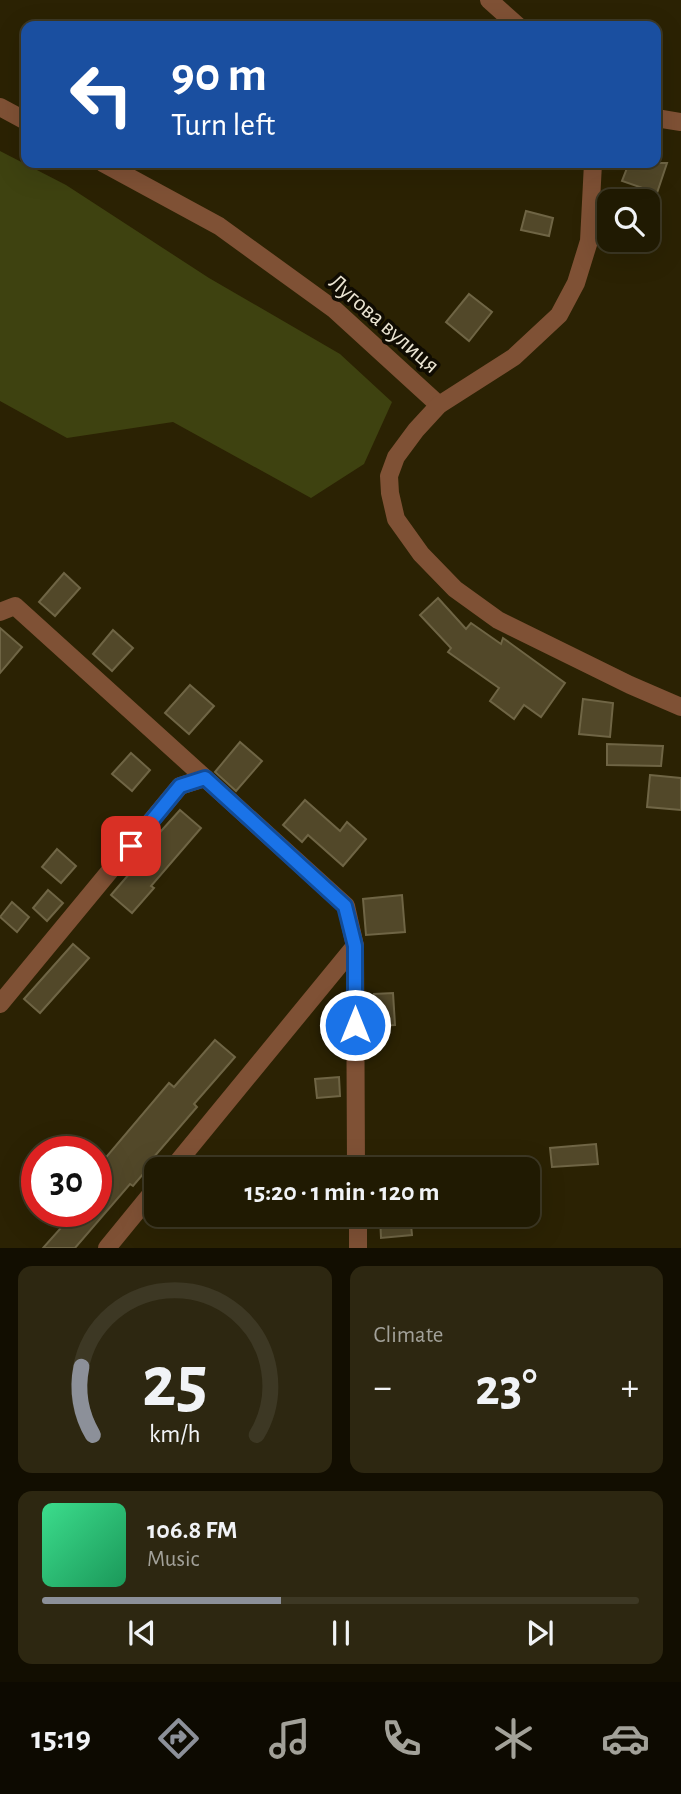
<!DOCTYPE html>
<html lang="en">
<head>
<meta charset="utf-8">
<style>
  :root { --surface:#201a02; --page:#2d2711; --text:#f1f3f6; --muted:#a2a199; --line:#3d3824; --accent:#8c9099 }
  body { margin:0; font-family:"Alegreya Sans",sans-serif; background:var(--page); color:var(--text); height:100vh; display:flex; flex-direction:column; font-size:26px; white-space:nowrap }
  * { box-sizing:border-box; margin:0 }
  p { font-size:23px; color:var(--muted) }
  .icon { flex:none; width:38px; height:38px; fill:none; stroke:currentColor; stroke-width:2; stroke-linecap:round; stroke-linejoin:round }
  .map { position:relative; height:1248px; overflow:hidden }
  .panel { display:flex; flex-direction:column; gap:18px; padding:18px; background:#120e01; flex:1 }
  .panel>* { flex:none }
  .top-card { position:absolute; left:21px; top:21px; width:640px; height:147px; border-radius:14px; box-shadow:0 7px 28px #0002,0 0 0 2px var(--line); background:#1a4fa0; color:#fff; overflow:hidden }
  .buttons { position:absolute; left:597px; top:189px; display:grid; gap:14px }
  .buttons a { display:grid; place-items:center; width:63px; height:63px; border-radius:14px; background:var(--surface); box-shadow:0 7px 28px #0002,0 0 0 2px var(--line); font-size:35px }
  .speed { position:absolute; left:21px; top:1136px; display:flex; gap:14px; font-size:35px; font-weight:700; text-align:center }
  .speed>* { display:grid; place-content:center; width:91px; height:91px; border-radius:50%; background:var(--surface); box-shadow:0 7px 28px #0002,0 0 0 2px var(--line); line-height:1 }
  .speed .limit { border:10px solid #d22; background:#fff; color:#111 }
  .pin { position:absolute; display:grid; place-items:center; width:60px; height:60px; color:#fff; margin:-30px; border-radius:14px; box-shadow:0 4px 10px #0006 }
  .me { position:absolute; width:77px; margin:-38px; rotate:0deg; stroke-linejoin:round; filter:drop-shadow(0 0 5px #0008) }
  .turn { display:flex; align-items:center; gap:24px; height:147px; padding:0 35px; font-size:32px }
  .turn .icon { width:91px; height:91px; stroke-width:2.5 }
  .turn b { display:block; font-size:49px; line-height:60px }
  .big { font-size:52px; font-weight:600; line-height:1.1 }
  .panel .card { flex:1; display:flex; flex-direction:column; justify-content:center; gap:10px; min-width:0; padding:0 24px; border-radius:14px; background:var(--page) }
  .panel .dial { align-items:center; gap:0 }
  .dial svg { height:182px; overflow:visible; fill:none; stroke:var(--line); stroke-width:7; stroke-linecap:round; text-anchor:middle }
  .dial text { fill:var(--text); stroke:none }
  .song { display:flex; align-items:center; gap:21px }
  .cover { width:84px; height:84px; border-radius:10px; background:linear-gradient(135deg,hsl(150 70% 55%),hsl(150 70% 35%)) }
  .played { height:7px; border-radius:4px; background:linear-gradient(90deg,var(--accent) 40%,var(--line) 40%) }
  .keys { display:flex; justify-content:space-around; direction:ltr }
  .heat { display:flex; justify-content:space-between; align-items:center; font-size:38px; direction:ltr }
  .panel .tiles { flex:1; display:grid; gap:18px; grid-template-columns:1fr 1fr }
  .card:last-child { grid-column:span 2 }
  .trip { position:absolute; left:144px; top:1157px; width:396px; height:70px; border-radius:14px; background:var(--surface); box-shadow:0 7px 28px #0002,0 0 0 2px var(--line); font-weight:600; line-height:70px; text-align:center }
  .tab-bar { display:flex; height:112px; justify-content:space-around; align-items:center; background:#0d0a01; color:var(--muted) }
  .tab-bar .icon { width:49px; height:49px }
  .tab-bar .on { color:var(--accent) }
  .tab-bar b { font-size:32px; color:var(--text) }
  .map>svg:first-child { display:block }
</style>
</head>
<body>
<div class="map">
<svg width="681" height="1248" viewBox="0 0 681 1248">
  <rect width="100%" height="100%" fill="#2b2203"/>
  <polygon fill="#3e4210" points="0,151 66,185 209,278 340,354 392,402 364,464 311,498 173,422 67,438 0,401"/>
  <g fill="#524829" stroke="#6f6545" stroke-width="2">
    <polygon points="629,163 667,163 657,193 622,181"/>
    <polygon points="526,211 553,218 549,236 521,230"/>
    <polygon points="469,294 492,312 469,341 446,322"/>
    <polygon points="64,573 80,588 55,616 39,602"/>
    <polygon points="438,598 466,629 471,623 501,644 503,638 565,683 541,717 524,705 514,719 490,701 499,688 448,652 451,648 420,615"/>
    <polygon points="0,628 22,647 0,673"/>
    <polygon points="113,630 133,648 112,671 93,654"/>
    <polygon points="190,685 214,706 189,734 165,713"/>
    <polygon points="583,699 613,703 610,737 579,734"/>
    <polygon points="240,742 262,761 236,791 215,772"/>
    <polygon points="607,744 663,746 661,766 607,765"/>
    <polygon points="131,753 150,770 132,791 112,774"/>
    <polygon points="650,775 681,778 681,810 647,807"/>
    <polygon points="305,800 340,831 347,822 366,839 343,866 308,835 302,842 283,825"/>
    <polygon points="180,810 201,828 151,886 154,888 132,913 111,895 156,843 153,840"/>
    <polygon points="57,849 76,866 61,883 42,867"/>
    <polygon points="48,890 63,903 47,921 33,908"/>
    <polygon points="402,895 405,932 366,935 363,899"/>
    <polygon points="12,902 29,917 17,932 0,917"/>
    <polygon points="73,944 89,958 40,1013 24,999"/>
    <polygon points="393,993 395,1025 375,1026 374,994"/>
    <polygon points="215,1040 235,1057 194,1104 197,1107 153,1158 155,1160 133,1186 130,1184 75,1248 43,1248 76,1211 96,1211 96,1169 169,1083 174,1087"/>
    <polygon points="339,1077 340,1096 317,1098 315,1079"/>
    <polygon points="596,1144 598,1164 552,1167 550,1148"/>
    <polygon points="410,1214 412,1235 381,1238 380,1216"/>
  </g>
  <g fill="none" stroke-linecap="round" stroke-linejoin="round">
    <g stroke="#7f5135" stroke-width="18">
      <polyline points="489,0 518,26"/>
      <polyline points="0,107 26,121"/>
      <polyline points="656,118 681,122"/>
      <polyline points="103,163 219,226 335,310 439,405"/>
      <polyline points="593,163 589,241 576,283 559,315 514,357 439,405 416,430 396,457 389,476 390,493 396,519 421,554 455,589 498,620 630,685 681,707"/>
      <polyline points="0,612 15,606 205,778"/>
      <polyline points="355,946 356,1169"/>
      <polyline points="0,1004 180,786 205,778 346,906 355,946 172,1169"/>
      <polyline points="358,1214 358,1248"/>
      <polyline points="107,1248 156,1188"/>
    </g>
  </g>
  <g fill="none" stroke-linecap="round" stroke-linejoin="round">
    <g stroke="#114b97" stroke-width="18">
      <polyline id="route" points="131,846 180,786 205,778 345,906 355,946 355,1025"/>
    </g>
    <use href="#route" stroke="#1a73e8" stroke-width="12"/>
  </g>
  <g text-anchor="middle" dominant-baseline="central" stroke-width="7" stroke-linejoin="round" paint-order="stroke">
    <g font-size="24" fill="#ebe5d3" stroke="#100c02">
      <text transform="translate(384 324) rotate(41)">Лугова вулиця</text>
    </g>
  </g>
</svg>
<div class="buttons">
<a><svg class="icon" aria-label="search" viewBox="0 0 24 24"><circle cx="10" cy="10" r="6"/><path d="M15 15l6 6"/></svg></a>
</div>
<div class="speed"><div class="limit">30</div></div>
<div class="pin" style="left:131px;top:846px;background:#d93025"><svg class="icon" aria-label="arrive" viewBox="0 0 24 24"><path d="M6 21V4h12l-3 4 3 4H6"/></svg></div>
<svg class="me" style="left:355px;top:1025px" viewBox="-20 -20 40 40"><circle r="17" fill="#1a73e8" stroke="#fff" stroke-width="3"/><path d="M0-11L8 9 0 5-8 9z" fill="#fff"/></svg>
<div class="trip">15:20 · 1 min · 120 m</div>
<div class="top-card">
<div class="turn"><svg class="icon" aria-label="left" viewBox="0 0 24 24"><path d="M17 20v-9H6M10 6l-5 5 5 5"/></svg><div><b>90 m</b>Turn left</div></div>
</div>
</div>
<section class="panel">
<div class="tiles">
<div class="card dial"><svg viewBox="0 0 100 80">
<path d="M14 69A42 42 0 1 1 86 69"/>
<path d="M14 69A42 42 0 0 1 9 39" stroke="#8c9099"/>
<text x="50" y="56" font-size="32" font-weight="700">25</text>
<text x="50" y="72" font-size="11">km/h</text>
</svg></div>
<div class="card"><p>Climate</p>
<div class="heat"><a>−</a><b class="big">23°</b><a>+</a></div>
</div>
<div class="card">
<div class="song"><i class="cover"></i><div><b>106.8 FM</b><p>Music</p></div></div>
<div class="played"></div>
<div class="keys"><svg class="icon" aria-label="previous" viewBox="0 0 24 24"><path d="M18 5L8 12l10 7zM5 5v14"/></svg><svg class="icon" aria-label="pause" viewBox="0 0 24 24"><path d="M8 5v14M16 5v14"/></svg><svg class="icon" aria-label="next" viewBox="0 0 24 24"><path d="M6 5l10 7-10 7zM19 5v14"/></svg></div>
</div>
</div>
</section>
<nav class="tab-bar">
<b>15:19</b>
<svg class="icon on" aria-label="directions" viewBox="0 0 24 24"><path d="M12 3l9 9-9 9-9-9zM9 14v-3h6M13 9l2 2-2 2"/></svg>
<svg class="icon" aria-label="music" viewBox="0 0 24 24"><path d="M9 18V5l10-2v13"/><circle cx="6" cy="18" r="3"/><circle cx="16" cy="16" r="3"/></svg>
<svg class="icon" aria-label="phone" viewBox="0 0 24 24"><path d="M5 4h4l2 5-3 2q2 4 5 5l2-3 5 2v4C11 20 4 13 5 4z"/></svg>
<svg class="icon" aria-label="climate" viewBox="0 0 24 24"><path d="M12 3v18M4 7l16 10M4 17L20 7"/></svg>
<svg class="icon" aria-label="car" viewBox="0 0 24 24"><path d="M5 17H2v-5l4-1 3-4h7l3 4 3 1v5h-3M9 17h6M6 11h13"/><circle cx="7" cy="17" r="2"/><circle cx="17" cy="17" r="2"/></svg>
</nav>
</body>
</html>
